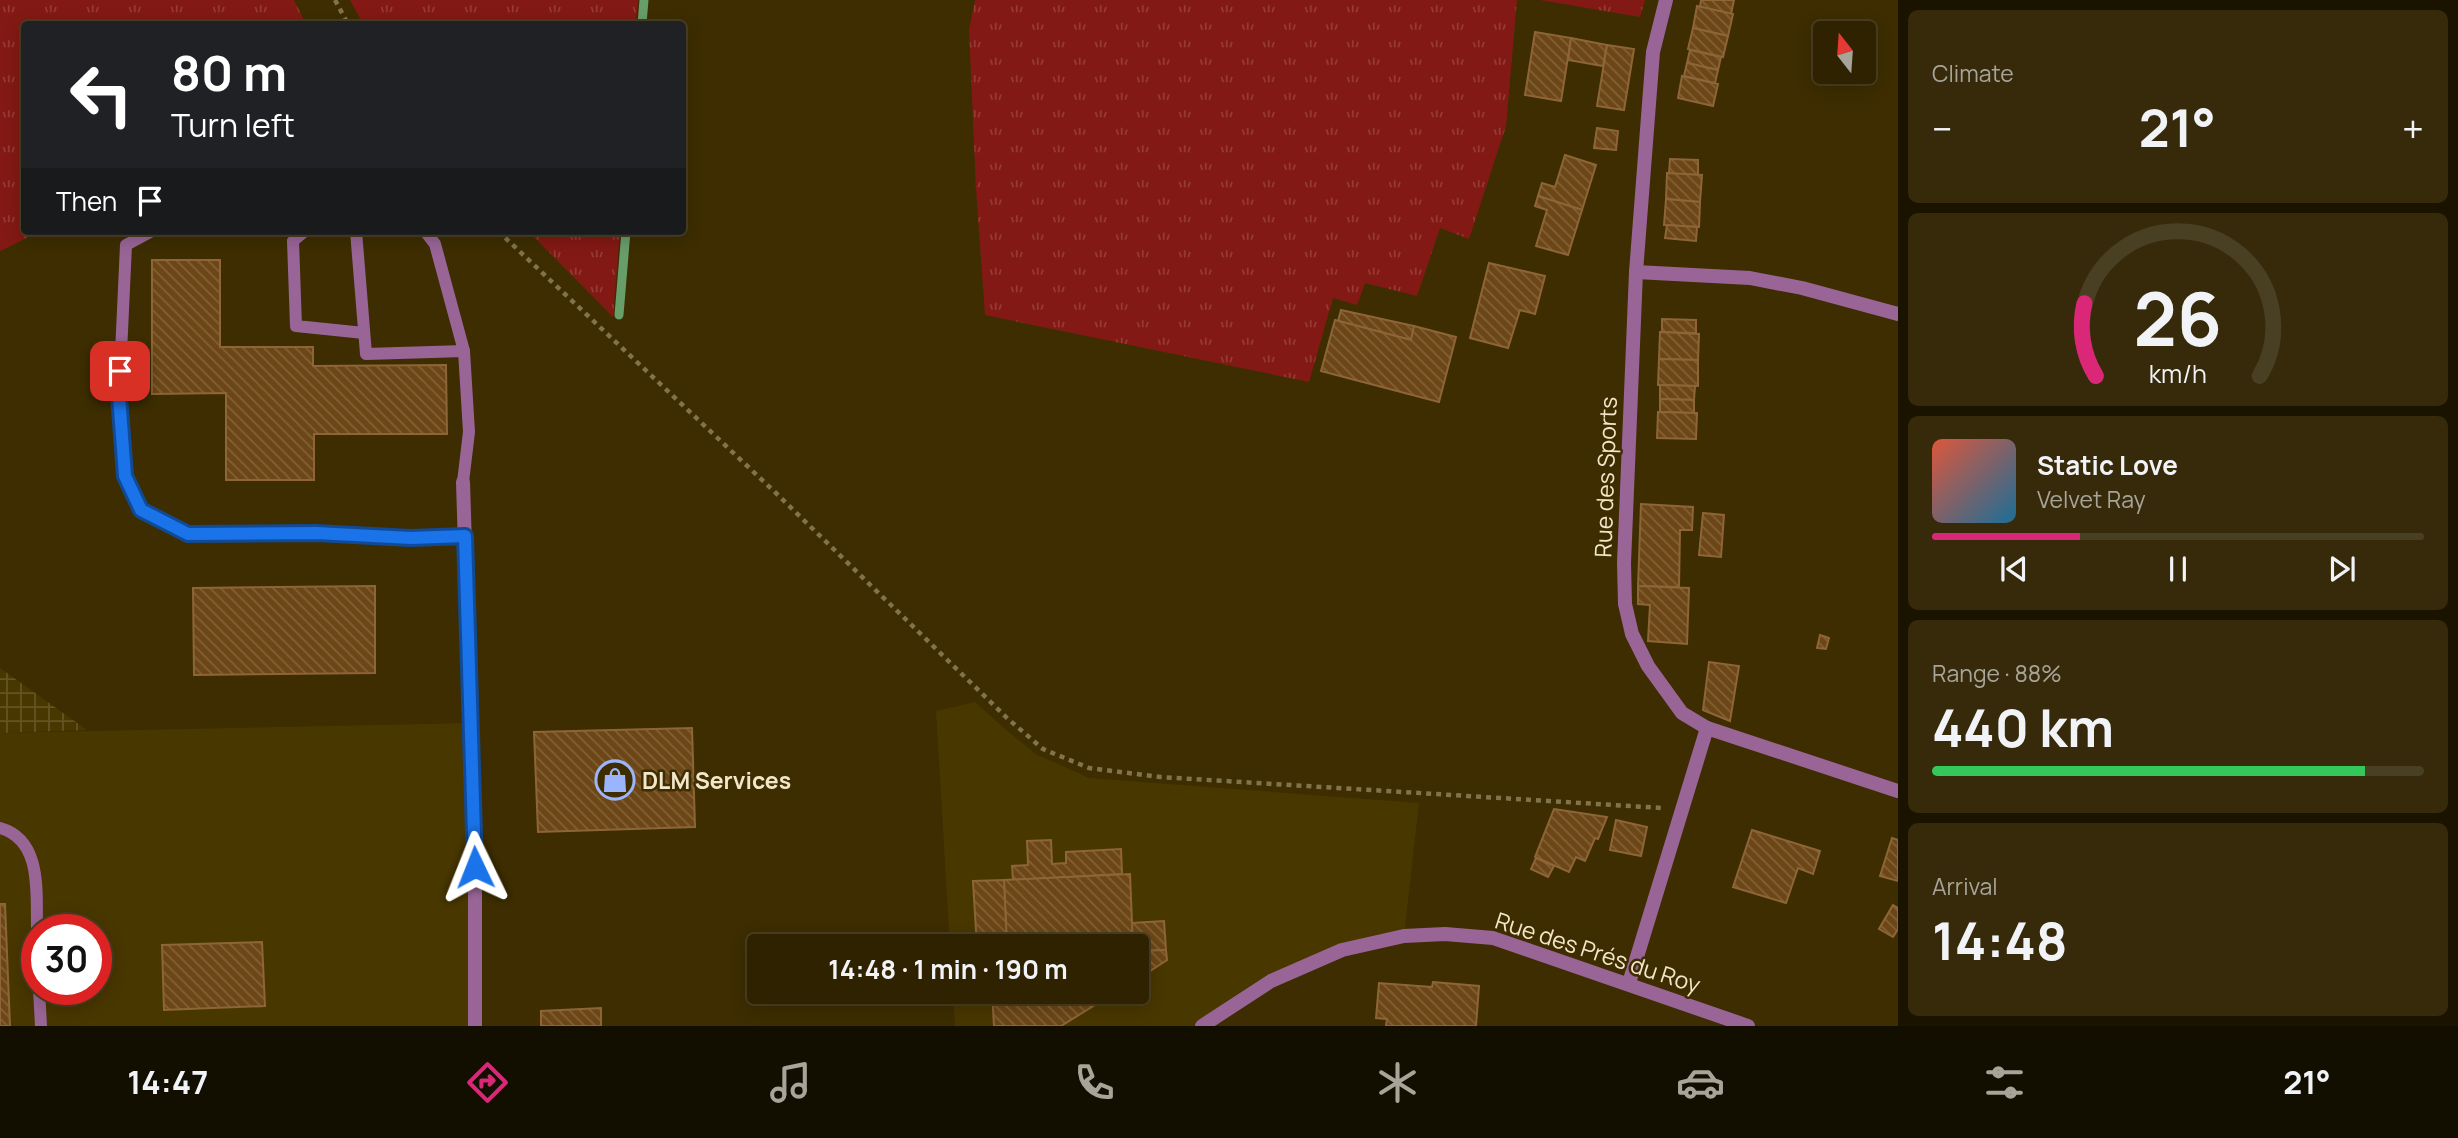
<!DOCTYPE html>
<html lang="en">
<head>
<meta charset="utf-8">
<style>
  :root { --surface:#2e2200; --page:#362a0a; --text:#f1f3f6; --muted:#a7a499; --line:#493f22; --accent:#db2777 }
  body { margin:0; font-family:Manrope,sans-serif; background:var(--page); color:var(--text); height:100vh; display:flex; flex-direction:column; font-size:26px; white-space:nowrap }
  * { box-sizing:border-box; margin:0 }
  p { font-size:23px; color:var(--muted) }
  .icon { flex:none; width:38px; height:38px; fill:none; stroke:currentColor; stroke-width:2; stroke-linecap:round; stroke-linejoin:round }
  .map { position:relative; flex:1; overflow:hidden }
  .drawer { display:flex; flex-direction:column; gap:10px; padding:10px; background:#191300; width:560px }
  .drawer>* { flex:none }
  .banner { position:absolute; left:21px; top:21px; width:665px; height:214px; border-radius:7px; box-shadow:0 4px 18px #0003,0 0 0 2px var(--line); background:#202124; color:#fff; overflow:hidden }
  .needle { width:46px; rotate:343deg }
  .buttons { position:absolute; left:1813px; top:21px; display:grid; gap:14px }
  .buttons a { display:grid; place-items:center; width:63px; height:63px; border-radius:7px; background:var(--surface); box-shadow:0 4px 18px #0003,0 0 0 2px var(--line); font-size:35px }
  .speed { position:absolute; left:21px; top:914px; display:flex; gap:14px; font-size:35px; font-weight:700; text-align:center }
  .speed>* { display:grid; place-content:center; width:91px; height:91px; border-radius:50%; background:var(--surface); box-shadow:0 4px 18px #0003,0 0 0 2px var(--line); line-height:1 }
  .speed .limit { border:10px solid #d22; background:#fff; color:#111 }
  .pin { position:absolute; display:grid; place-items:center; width:60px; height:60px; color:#fff; margin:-30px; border-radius:14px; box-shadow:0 4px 10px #0006 }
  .me { position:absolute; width:77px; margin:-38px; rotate:358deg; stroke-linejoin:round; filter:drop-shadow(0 0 5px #0008) }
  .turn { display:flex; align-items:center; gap:24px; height:147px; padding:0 35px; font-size:32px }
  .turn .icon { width:91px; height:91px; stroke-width:2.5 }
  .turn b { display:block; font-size:49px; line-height:60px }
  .then { display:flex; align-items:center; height:66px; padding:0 35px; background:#0003; gap:14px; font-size:26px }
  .big { font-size:52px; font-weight:700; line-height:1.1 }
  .drawer .tile { flex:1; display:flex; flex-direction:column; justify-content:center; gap:10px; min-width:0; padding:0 24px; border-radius:10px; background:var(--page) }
  .drawer .dial { align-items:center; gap:0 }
  .dial svg { height:182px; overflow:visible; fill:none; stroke:var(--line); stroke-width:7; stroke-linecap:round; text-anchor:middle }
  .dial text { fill:var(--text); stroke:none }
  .song { display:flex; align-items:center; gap:21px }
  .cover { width:84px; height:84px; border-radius:10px; background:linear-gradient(135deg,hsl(10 70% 55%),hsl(200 70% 35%)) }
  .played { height:7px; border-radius:4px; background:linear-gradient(90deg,var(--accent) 30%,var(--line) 30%) }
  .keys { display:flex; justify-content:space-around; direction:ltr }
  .heat { display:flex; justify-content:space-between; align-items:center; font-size:38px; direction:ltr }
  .charge { height:10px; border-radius:5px; background:linear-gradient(90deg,#34c759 88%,var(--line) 0) }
  .trip { position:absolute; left:747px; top:934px; width:402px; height:70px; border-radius:7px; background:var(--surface); box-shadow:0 4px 18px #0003,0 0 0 2px var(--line); font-weight:700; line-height:70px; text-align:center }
  .menu { display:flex; height:112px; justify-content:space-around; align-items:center; background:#120e00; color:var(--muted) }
  .menu .icon { width:49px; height:49px }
  .menu .current { color:var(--accent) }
  .menu b { font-size:32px; color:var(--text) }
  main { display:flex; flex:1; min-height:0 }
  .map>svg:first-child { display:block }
</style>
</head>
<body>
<main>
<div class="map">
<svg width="1898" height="1026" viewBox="0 0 1898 1026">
  <defs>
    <pattern id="industrial-grid" width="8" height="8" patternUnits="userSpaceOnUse" patternTransform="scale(1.75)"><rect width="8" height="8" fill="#493700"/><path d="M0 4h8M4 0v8" fill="none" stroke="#645424"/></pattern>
    <pattern id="grass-tufts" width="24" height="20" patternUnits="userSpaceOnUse" patternTransform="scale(1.75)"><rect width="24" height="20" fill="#831914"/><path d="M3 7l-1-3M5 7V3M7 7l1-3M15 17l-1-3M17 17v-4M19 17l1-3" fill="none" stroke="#953a35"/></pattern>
    <pattern id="building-back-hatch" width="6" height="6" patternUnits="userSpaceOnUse" patternTransform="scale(1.75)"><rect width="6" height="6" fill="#6c4616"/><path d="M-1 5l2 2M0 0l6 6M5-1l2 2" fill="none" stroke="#816137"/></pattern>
  </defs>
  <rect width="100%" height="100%" fill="#3d2d00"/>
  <g fill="#493700" fill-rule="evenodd">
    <polygon points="975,702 1005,729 1036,754 1089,778 1419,803 1404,936 1342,950 1202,1026 955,1026 953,992 1138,992 1138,947 950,947 936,711"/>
    <path d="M471,723L475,1026H0V733ZM37,929H96V989H37Z"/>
  </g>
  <polygon fill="url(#industrial-grid)" points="0,668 87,730 0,733"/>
  <g fill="url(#grass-tufts)">
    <polygon points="0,0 294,0 306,24 24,24 24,231 41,231 0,251"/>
    <polygon points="350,0 638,0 636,24 363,24"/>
    <polygon points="975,0 1517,0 1506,126 1469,239 1440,228 1417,296 1365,283 1357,305 1333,298 1309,382 985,315 976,189 969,30"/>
    <polygon points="1540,0 1645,0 1640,17"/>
    <polygon points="528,231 620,231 613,317"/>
  </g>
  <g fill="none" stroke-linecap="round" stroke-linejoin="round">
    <g stroke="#689e69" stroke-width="9">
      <polyline points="642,24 644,0"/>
      <polyline points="619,315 626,231"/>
    </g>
  </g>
  <g fill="url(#building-back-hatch)" stroke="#8d6537" stroke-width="2">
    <polygon points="1701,0 1734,0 1731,14 1700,7"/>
    <polygon points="1697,6 1733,14 1728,36 1693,28"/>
    <polygon points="1693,28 1728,36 1723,57 1688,49"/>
    <polygon points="1535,32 1571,38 1561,101 1525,95"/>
    <polygon points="1571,38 1607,45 1603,66 1568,60"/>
    <polygon points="1607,45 1634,49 1624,110 1597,106"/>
    <polygon points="1690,50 1721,57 1718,70 1687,63"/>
    <polygon points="1687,63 1718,70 1715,83 1684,76"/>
    <polygon points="1682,76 1718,84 1713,106 1678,98"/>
    <polygon points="1597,128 1618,131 1616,150 1594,148"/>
    <polygon points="1565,155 1596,165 1582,210 1538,196 1542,183 1555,187"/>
    <polygon points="1670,159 1698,160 1698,175 1669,174"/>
    <polygon points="1667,173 1702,175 1700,202 1666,199"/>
    <polygon points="1538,196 1582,210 1568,255 1536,246 1547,210 1535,206"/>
    <polygon points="1666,199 1700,202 1699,227 1664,225"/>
    <polygon points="1667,225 1697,227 1696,241 1665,238"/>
    <polygon points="152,260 220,260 220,347 313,347 313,366 446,365 447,434 314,434 314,480 226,480 226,393 152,394"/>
    <polygon points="1489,263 1545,276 1535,314 1520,310 1508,348 1470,338"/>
    <polygon points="1341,310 1414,326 1411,340 1338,321"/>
    <polygon points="1662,319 1696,320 1696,333 1662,332"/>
    <polygon points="1335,320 1411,340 1414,326 1456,337 1439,402 1321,371"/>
    <polygon points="1660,332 1699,334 1698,360 1659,359"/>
    <polygon points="1659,359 1698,360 1698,386 1658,385"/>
    <polygon points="1660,385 1695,386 1694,400 1660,399"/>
    <polygon points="1660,399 1694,400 1694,413 1660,412"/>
    <polygon points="1658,412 1697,413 1696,439 1657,438"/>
    <polygon points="1641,504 1693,507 1692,530 1680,530 1679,587 1638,586"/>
    <polygon points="1703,513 1724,515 1721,557 1699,555"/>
    <polygon points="375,586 375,673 194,675 193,588"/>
    <polygon points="1638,586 1689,588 1687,644 1648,641 1650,605 1638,604"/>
    <polygon points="1820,635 1829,638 1826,649 1817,648"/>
    <polygon points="1709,662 1739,666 1730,721 1703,710"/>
    <polygon points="692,728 695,827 538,832 534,732"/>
    <polygon points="1554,809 1607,817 1598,839 1595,838 1585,861 1576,857 1569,872 1535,857"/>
    <polygon points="1616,820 1647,827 1641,856 1610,850"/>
    <polygon points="1752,830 1820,851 1813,874 1798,868 1786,903 1733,887"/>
    <polygon points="1892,838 1898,840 1898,881 1880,876"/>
    <polygon points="1051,840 1052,864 1066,863 1066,852 1121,849 1122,874 1013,880 1012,866 1028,865 1027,841"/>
    <polygon points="1536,858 1554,866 1548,877 1531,869"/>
    <polygon points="1130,874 1133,947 1007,947 1004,880"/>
    <polygon points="1004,880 1007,947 977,947 973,881"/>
    <polygon points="0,904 5,904 10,1026 0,1026"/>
    <polygon points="1893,905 1898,908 1898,929 1893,937 1879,929"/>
    <polygon points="1164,921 1166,950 1138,951 1138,947 1133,947 1132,923"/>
    <polygon points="262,942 265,1006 164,1010 162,945"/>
    <polygon points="1166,950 1167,960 1138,979 1138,951"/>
    <polygon points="1433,982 1479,986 1476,1026 1386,1026 1387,1019 1376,1018 1379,983 1432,987"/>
    <polygon points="992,992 1116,992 1061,1026 994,1026"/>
    <polygon points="601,1008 601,1026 541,1026 541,1011"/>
  </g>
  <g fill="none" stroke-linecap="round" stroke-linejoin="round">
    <g stroke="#81734c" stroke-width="4.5" stroke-dasharray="5 5" stroke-linecap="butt">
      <polyline points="335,0 348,24"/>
      <polyline points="498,231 778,495 1007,718 1043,749 1089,768 1160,777 1662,808"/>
    </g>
    <g stroke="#996597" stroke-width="12">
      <polyline points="152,231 126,245 119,396 125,476 141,511 188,534 316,533 411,538 465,536"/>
      <polyline points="305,231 293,241 296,326 364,333"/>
      <polyline points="356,231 366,354 464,351 469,432 463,482"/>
      <polyline points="425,231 435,244 464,351"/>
      <path d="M0,828C43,840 36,894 37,929"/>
      <polyline points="39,989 41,1026"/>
    </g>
    <g stroke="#996597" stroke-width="14">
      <polyline points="1666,0 1653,52 1636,272 1624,563 1625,604 1632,634 1648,666 1682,713 1707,728 1898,791"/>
      <polyline points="1636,272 1750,278 1802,288 1898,314"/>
      <polyline points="463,482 475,867 475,1026"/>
      <polyline points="1629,983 1707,728"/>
      <polyline points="1202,1026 1271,981 1342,950 1404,936 1445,934 1493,938 1748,1026"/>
    </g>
  </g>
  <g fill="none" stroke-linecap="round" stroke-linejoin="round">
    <g stroke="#114b97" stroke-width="18">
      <polyline id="route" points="120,371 119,396 125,476 141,510 188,534 316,533 411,538 465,536 475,867"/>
    </g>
    <use href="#route" stroke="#1a73e8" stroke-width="12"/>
  </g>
  <defs>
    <g id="shop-ring" transform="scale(2.0125)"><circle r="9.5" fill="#3d2d00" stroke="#9ab5fd" stroke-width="1.5"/><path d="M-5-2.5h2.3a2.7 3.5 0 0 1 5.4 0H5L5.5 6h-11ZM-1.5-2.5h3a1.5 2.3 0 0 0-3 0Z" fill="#9ab5fd"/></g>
  </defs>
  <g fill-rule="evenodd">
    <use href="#shop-ring" x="615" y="780"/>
  </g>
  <g text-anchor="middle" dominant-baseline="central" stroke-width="5" stroke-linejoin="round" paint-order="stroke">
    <g font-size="23" fill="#f3e7ca" stroke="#3d2d00">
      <text transform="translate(1605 477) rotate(-88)">Rue des Sports</text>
      <text transform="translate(1598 952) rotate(18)">Rue des Prés du Roy</text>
    </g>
    <g font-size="23" font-weight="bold" fill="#f3e7ca" stroke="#3d2d00" text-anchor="start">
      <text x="642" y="780">DLM Services</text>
    </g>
  </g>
</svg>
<div class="buttons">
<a><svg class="needle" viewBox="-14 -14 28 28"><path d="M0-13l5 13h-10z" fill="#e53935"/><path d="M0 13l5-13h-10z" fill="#a7a499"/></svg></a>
</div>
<div class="speed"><div class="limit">30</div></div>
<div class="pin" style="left:120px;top:371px;background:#d93025"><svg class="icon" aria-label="arrive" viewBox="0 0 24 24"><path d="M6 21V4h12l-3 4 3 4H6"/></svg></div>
<svg class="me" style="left:475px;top:867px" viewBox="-20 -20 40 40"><path d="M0-17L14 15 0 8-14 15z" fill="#1a73e8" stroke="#fff" stroke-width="4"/></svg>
<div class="trip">14:48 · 1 min · 190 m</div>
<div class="banner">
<div class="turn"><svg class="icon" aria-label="left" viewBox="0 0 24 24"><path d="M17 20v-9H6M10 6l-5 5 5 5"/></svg><div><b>80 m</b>Turn left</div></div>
<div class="then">Then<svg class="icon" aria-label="arrive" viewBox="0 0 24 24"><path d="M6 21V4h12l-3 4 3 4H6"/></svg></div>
</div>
</div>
<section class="drawer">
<div class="tile"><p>Climate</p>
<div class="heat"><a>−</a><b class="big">21°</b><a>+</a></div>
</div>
<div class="tile dial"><svg viewBox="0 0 100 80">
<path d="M14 69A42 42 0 1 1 86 69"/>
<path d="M14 69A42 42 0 0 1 9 37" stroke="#db2777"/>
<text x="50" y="56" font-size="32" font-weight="700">26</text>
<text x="50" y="72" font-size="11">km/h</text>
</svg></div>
<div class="tile">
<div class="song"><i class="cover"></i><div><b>Static Love</b><p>Velvet Ray</p></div></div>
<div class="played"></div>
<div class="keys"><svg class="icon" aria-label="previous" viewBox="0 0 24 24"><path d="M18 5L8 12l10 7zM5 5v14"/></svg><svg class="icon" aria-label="pause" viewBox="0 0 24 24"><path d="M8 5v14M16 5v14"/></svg><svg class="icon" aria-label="next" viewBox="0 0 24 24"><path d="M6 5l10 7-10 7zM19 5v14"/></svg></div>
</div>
<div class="tile"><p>Range · 88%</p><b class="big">440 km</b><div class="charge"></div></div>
<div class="tile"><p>Arrival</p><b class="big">14:48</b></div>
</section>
</main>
<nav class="menu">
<b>14:47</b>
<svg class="icon current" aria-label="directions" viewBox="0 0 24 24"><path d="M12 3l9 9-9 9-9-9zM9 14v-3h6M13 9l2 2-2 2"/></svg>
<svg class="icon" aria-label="music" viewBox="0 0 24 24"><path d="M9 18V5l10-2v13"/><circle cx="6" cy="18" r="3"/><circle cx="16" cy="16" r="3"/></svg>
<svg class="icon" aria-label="phone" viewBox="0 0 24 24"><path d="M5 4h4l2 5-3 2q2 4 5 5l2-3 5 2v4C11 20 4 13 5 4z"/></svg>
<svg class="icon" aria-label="climate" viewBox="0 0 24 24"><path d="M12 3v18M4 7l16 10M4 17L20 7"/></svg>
<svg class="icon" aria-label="car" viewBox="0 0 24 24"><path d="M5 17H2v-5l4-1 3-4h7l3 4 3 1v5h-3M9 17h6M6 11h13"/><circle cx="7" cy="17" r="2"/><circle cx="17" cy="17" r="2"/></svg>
<svg class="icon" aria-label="filters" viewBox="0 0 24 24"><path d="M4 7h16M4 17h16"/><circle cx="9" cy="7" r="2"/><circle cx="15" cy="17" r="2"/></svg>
<b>21°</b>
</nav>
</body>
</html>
